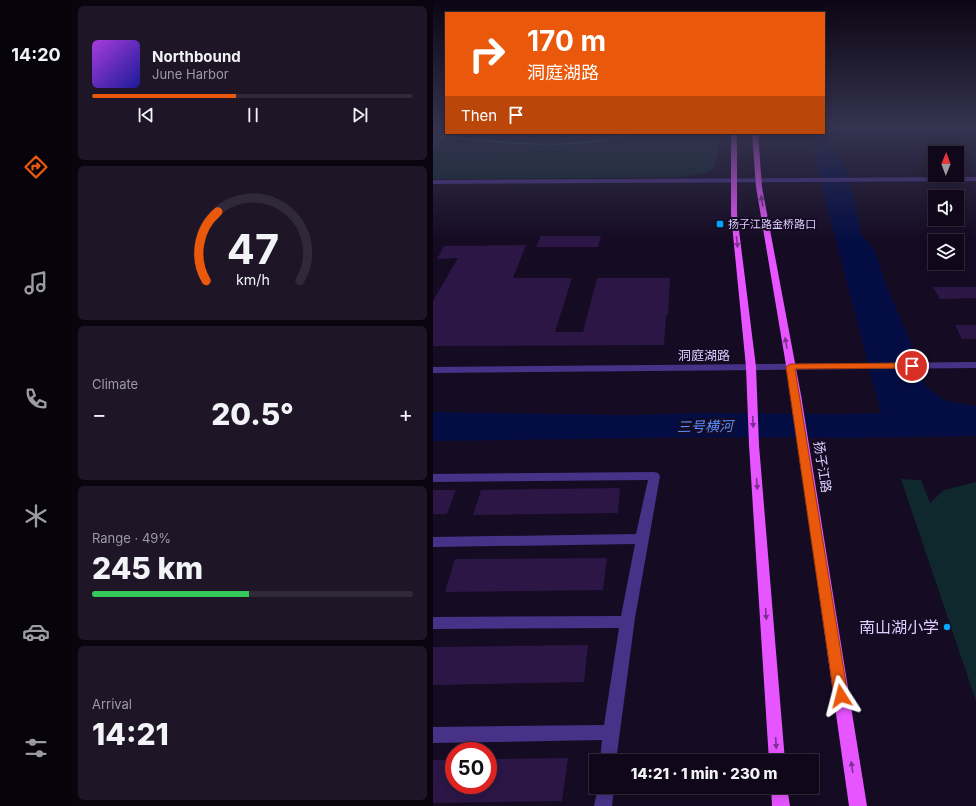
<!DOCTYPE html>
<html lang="en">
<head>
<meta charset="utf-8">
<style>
  :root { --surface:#10081a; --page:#1e1627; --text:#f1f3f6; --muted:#9c9aa2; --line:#302939; --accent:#ea580c }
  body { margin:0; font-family:Inter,"Noto Sans SC",sans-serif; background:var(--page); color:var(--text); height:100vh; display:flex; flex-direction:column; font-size:15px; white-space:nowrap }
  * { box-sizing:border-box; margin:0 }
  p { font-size:13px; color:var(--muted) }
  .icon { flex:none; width:22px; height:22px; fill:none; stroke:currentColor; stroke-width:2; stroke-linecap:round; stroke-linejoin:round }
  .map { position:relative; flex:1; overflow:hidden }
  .details { display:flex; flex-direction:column; gap:6px; padding:6px; background:#09040e; width:361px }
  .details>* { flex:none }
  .top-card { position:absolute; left:12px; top:12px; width:380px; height:122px; border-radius:0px; box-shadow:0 2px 10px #0003,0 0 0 1px var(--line); background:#ea580c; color:#fff; overflow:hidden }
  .needle { width:26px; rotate:1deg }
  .fabs { position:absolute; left:495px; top:146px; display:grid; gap:8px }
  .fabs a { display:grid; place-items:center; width:36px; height:36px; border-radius:0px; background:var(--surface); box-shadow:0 2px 10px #0003,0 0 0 1px var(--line); font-size:20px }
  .speed { position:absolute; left:12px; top:742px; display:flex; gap:8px; font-size:20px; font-weight:700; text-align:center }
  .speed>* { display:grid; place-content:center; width:52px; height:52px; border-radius:50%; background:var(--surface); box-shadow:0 2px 10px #0003,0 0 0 1px var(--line); line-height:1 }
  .speed .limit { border:6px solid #d22; background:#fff; color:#111 }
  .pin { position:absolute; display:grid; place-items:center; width:34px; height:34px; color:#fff; margin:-17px; border:2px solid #fff; border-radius:50%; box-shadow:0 1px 4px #0007 }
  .me { position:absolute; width:44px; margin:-22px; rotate:351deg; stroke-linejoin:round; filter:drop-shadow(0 0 3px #0008) }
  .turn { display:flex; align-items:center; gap:14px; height:84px; padding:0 16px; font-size:18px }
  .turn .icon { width:52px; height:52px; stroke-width:2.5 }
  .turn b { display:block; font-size:28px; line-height:34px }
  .then { display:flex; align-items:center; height:38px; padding:0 16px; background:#0003; gap:8px; font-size:15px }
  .big { font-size:30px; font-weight:800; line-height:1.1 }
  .details .tile { flex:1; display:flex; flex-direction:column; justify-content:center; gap:6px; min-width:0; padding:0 14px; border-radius:6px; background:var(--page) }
  .details .dial { align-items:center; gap:0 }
  .dial svg { height:104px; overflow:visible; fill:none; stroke:var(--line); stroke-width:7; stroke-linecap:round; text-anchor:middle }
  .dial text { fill:var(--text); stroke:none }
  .song { display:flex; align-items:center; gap:12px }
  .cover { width:48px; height:48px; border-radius:6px; background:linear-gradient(135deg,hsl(280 70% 55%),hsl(240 70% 35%)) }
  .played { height:4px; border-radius:2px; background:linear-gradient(90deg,var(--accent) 45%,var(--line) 45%) }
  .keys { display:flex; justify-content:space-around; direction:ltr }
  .heat { display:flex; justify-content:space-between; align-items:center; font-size:22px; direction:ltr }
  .charge { height:6px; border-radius:3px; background:linear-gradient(90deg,#34c759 49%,var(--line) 0) }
  .trip { position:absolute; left:156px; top:754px; width:230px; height:40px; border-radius:0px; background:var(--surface); box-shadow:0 2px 10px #0003,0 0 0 1px var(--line); font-weight:800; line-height:40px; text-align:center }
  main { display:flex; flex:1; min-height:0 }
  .dock { display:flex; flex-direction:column; width:72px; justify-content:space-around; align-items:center; background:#06030a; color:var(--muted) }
  .dock .icon { width:28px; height:28px }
  .dock .current { color:var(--accent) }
  .dock b { font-size:18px; color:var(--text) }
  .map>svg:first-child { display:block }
</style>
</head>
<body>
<main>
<nav class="dock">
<b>14:20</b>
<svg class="icon current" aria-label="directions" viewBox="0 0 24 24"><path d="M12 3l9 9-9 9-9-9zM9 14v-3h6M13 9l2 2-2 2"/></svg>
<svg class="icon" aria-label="music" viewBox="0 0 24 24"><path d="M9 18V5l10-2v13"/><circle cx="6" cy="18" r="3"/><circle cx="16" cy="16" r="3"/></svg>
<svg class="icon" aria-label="phone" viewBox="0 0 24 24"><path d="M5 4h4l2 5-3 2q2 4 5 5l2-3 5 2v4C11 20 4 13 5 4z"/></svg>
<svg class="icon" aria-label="climate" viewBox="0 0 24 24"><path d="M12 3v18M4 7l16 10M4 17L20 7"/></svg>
<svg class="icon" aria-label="car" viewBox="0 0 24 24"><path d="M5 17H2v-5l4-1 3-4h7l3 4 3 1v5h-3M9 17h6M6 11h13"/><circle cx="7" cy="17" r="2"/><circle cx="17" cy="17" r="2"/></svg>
<svg class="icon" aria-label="filters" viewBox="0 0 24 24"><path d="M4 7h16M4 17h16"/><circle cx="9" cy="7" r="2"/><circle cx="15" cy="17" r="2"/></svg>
</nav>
<section class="details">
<div class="tile">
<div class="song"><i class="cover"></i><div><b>Northbound</b><p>June Harbor</p></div></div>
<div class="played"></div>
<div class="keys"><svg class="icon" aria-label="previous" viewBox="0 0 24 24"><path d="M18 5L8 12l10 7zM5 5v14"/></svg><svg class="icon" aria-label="pause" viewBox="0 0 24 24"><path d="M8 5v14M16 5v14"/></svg><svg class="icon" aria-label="next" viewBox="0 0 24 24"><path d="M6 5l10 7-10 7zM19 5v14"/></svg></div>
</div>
<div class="tile dial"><svg viewBox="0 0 100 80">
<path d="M14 69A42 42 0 1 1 86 69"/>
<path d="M14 69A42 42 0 0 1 23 16" stroke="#ea580c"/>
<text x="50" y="56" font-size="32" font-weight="700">47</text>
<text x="50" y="72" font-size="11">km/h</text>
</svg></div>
<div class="tile"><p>Climate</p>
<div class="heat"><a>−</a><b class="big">20.5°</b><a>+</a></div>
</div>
<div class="tile"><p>Range · 49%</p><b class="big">245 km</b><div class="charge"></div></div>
<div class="tile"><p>Arrival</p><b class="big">14:21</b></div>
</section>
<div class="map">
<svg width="543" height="806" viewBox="0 0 543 806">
  <rect width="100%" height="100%" fill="#150b23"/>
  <g fill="#0e282e">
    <path d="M0,128H13V133H286C283,171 288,172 247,177L0,179Z"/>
    <polygon points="468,479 488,480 497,503 511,490 543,482 543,701"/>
  </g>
  <g fill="#040d43">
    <polygon points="391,128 396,129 393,136 394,143 402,149 408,156 412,168 421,199 428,234 442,251 453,285 476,338 493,387 513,401 543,406 543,436 420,438 283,437 0,441 0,412 195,415 267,413 413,414 448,413 390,191 383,164 383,152 378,144 375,134 391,133"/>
    <polygon points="490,128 543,128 543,139"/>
  </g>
  <g fill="#2b1646">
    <polygon points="108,236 168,236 165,247 103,247"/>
    <polygon points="93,245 80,278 139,278 122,332 150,332 164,278 237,278 235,315 233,315 231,345 0,346 0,301 25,258 4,259 11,246"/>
    <polygon points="500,287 543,287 543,298 507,299"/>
    <polygon points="522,325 543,325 543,339 529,339"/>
    <polygon points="187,488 185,513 40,515 48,490"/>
    <polygon points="0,490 23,490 14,514 0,514"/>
    <polygon points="174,558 170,590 12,592 22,559"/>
    <polygon points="155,645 151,682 0,685 0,647"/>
    <polygon points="135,758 129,801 0,803 0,760 21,760 21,785 55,785 55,759"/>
  </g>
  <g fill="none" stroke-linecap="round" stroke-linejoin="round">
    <g stroke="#22a5bf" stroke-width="1.5" stroke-dasharray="1 1.5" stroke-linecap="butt">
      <polyline points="0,128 13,129"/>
      <path d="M0,136C44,139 88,146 132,144C155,143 178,139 201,133"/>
      <polyline points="0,145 13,133"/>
    </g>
    <g fill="#483287" fill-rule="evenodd">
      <polygon points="543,177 543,181 0,184 0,180"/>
      <polygon points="543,362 543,368 0,373 0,367"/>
      <polygon points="221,472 225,473 227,476 202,618 183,761 167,761 169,740 0,743 0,727 171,725 186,628 0,629 0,617 188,616 202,544 0,547 0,537 203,534 215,480 0,482 0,474"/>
      <polygon points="165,787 181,787 179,806 161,806"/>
    </g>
    <g fill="#e655ff" fill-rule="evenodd">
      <polygon points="298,133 304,133 304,214 323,367 326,445 352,761 336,761 316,445 313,367 298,214"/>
      <polygon points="319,133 325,133 329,187 368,395 434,806 416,806 358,395 323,187"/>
      <polygon points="338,787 354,787 357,806 339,806"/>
    </g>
  </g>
  <defs><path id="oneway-solid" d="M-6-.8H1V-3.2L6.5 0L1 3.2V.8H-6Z"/></defs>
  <g fill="#7e3091">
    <use href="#oneway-solid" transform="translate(329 201) rotate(-100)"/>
    <use href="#oneway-solid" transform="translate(304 242) rotate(84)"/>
    <use href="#oneway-solid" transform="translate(353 343) rotate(-100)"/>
    <use href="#oneway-solid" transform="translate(320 422) rotate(88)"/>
    <use href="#oneway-solid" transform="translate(324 484) rotate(86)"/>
    <use href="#oneway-solid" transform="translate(333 614) rotate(86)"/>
    <use href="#oneway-solid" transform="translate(343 743) rotate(86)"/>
    <use href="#oneway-solid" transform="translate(419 767) rotate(-99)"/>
  </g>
  <linearGradient id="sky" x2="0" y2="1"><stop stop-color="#0c0613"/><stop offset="0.53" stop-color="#353450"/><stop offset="1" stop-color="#353450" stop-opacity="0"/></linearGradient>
  <rect width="543" height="241" fill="url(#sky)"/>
  <polygon fill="#ea580c" stroke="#983908" points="479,363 483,366 482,368 362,369 415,696 413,701 408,702 403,701 401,696 353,367 357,364"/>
  <g fill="#00a7f9" stroke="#150b23" stroke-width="1.5">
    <rect x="283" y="220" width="8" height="8" rx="2"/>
    <circle cx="514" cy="627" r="4"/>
  </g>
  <g text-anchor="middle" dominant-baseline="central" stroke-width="4" stroke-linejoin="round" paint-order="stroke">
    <g font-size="11" fill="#dfceff" stroke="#150b23" text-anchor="start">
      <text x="295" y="224">扬子江路金桥路口</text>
    </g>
    <g font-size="13" fill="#dfceff" stroke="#150b23">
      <text x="271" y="355">洞庭湖路</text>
      <text transform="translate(390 467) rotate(81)">扬子江路</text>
    </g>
    <g font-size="14" font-style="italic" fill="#5c8eff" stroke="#150b23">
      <text transform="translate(272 426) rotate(-1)">三号横河</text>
    </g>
    <g font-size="16" fill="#dfceff" stroke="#150b23" text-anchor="end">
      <text x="506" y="627">南山湖小学</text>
    </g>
  </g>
</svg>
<div class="fabs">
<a><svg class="needle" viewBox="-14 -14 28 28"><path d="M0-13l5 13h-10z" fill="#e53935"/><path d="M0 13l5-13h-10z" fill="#9c9aa2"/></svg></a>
<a><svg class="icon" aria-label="sound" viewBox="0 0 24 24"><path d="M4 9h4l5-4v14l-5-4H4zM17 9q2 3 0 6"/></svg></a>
<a><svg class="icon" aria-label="layers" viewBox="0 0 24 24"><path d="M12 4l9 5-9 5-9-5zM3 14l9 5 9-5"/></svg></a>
</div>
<div class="speed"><div class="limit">50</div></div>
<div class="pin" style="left:479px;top:366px;background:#d93025"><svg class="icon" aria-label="arrive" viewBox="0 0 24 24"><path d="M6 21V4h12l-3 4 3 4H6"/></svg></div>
<svg class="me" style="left:408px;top:696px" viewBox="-20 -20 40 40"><path d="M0-17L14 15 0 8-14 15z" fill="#ea580c" stroke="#fff" stroke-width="4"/></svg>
<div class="trip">14:21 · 1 min · 230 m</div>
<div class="top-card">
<div class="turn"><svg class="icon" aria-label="right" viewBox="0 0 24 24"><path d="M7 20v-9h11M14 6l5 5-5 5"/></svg><div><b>170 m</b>洞庭湖路</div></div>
<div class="then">Then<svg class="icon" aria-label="arrive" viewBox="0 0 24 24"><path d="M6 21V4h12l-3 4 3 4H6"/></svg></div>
</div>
</div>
</main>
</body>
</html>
